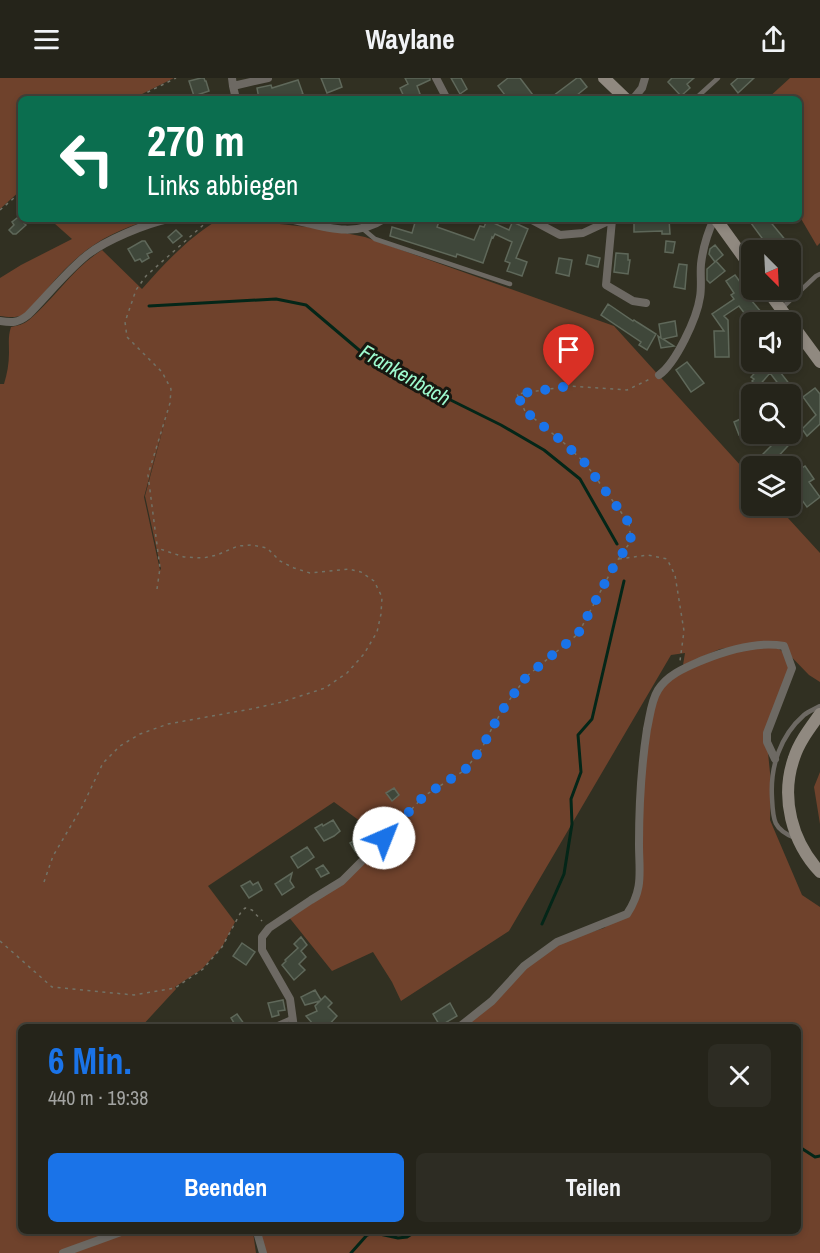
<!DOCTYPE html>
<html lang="de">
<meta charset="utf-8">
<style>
:root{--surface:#25241a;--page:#2d2c23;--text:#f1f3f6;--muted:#a3a4a2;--line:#424139;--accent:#1a73e8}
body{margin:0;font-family:"Archivo Narrow",sans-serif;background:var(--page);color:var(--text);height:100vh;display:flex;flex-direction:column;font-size:22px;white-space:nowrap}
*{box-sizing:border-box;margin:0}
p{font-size:20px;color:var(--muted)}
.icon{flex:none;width:33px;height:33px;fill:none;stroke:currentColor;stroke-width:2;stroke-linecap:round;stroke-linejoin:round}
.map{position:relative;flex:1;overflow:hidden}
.drawer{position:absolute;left:18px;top:946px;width:783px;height:210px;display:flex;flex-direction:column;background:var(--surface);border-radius:9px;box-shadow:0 3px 9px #0003,0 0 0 2px var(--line)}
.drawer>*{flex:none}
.top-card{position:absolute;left:18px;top:18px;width:784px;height:126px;border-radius:9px;box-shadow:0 3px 9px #0003,0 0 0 2px var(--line);background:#0b6e4f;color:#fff;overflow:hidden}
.needle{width:39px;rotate:156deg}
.fabs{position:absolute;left:741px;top:162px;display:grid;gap:12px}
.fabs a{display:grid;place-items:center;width:60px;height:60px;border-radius:9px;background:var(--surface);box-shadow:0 3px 9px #0003,0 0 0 2px var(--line);font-size:30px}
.pin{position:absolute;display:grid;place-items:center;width:51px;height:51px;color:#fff;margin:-62px -26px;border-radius:50% 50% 50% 0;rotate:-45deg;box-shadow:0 0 6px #0007}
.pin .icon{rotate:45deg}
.me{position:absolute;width:66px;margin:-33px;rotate:44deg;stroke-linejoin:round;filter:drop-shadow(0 0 4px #0008)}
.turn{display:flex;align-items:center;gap:21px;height:126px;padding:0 30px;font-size:27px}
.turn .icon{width:78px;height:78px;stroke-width:2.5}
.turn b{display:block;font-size:42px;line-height:51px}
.round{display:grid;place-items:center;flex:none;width:63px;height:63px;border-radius:9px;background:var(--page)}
.summary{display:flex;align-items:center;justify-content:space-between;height:102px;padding:0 30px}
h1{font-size:36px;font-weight:700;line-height:45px;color:var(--accent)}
.button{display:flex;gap:12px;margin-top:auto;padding:12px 30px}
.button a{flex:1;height:69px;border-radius:9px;background:var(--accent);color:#fff;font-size:24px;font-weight:700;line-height:69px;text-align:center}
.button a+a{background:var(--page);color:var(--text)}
header{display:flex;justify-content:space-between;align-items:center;height:78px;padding:0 30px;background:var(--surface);font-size:27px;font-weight:700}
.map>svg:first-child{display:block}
.green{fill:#6f422c;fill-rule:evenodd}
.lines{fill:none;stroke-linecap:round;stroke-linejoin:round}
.stream{stroke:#042618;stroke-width:3}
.building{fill:#3f473a;stroke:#5f685a;stroke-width:1.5}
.path{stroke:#727266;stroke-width:1.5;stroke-dasharray:3 4.5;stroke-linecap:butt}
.lane{stroke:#6d6963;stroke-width:4.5}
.street{stroke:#6d6963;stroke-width:8}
.secondary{stroke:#908980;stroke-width:12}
.route{stroke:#1a73e8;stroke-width:10;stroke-dasharray:0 18}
.labels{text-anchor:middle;stroke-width:6;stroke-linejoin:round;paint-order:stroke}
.water-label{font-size:21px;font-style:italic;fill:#9efbcf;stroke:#181811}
</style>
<header><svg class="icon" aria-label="menu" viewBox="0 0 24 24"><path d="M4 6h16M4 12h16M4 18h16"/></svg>Waylane<svg class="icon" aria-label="share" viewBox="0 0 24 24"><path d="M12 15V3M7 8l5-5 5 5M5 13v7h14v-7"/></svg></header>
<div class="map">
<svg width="820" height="1175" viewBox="0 0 820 1175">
<rect width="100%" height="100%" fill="#313022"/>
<path class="green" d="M0,0H174L132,21H21V112L0,131Z
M790,0H820V165L817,168L800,139V21H767Z
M63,141H155C132,146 107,157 88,171C73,182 60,196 48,210C41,219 33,231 23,237C16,240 7,239 0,238V200L21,187L72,161L54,145Z
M218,142C267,144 317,148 365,159L614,248L751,399L752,428H777L820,475V604L809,597L777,564L720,571L683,587L685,575L671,577L509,853L401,923L392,904L373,874L332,893L288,838L342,803L383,760L334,724L208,808L235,844L222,869L202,891L175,909L176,911L141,949L21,950V1154H115L58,1175H0V306H4C7,296 9,286 9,275C9,265 8,258 11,249C17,248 24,246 29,242C55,220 73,190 102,172L142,211C164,186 189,159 218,142ZM170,324L145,418L161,491L160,492L144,419Z
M773,566L789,579L792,590L767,664L771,705L770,742L802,817L820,829V1175H260L257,1154H798V950L459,949L525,890L557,865L604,850L635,826L639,728L652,628L668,600L715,577Z
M820,694V746L814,709Z
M123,1154H253L256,1175H66Z"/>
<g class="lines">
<path class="stream" d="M149,228L276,221L306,227L372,283L501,347L544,372L580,401L617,466
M542,846L564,796L572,746L571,721L581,694L578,657L592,641L624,503
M798,1068L815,1079L820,1078
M351,1175L367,1157L375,1155L398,1160L407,1159L415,1154"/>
</g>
<path class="building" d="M201,0H204L205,3H206L209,13L194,18L189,3Z
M321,0H339L342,9L327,15Z
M405,0H430V2L417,8L420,16L410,21H405L400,10L408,6Z
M451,0H461L467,11L460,16Z
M508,0H520L536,21H508L498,8Z
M577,0H580L587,9L572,21H549Z
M672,0H694L687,6L690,10L681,18L668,4Z
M738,0H754L738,15L731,6Z
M298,2L303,16L287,21H259L257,10L271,7L272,10Z
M21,137V141H30L24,145L26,147L16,156H13L9,152L14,147L12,144Z
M416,141H440L437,149L474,162L480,148L484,149L487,142L509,152L512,145H515L528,151L516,180L527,184L522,198L507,193L510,185L505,183L512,164L495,156L493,160L492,159L483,185L457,176L456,179L390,158L392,149L412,155Z
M642,141H669L670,156H662V153L634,154V145H642Z
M748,141H768L787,164L781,169L778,165L770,171Z
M176,152L182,158L173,165L168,159Z
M142,163H145L152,174L147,176L149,180L142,184L140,181L135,183L128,171Z
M666,163L675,164L673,175L665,174Z
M715,167L723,177L716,183L725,193L710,205L707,202V191L715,184L709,176L710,171Z
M616,175L628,176V182H630L628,196L614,194Z
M588,177L600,180L598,189L586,186Z
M559,180L572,182L569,198L556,195Z
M679,186L687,187L685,211L674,209Z
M735,197L743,208L741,210L762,235L760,236L767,244H751L739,228L724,238L728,242L729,279H715L714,253H724L712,236L734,221L731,217L734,215L726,203Z
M795,198L801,205L794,211L790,207V202Z
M608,226L633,243L634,242L637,244L656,256L647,272L639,267L641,264L601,237Z
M675,243L677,258L663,261L674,268L661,270L658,258L661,260L659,246Z
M687,284L704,305L691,314L676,292Z
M765,284H793L780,294L794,312L786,316L770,295L758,309L752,303L754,301L751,299Z
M815,310L820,316V346L807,358L802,351L816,337L803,319Z
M749,337L752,345V352L739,357L734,344Z
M790,346L800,355L772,385L763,376L783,356H790Z
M805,388L814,401L809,404L820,419L807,429L793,410L799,406L793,396Z
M394,710L399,717L392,723L386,715Z
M333,742L340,753L334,758L324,763L315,750L322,746L323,748Z
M358,760L362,768L355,773L350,765Z
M307,769L314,779L298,790L291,779Z
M323,787L329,795L321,799L316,791Z
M292,795L290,803L294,809L282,817L275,806Z
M250,803L253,807L258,804L262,812L249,820L241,808Z
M301,859L307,867L301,873L306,879L299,886L305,892L294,902L282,887L286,883L285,882L298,870L294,866Z
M242,865L255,874L246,887L233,878Z
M315,912L321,922L325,918L332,925L328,929L337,938L326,950H309L313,946L306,938L317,933L315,928L320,923L305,927L301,919Z
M283,922L285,932L278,933L279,937L272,939L268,925Z
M450,925L457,938L440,948L433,936Z
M237,936L247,950H237L231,940Z"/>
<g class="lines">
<path class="path" d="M134,21L176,0
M0,132L21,114
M619,481L648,477L667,481L675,497L684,553L680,583
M157,511L160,490L148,397L170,325L171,311L162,294L127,259L125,244L136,212L146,198L210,141
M391,753L424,718L465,692L482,670L492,650L505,628L527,598L578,556L615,486L631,463L629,445L585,385L564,365L525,333L517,316L569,308L627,312L650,301
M44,804L53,778L82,729L103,685L120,668L140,656L168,646L251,631L282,624L325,610L347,595L364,576L377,554L381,536L382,519L374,503L361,494L349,491L310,495L294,490L280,483L267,470L252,467L238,468L217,477L203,480L184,479L157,470
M0,863L52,909L134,917L175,910L203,891L222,869L241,834L245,830L252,832L262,843"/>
<path class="lane" d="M695,21L718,0
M363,151L375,161L510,206
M783,229L816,198L820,196
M795,760C773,751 773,742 772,720C770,689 780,658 804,637C809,633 815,631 820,628
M269,950L292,940"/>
<path class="street" d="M232,0L233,8L268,0
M436,0L447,21
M233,8L236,21
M633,21L642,10L645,0
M290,141C322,148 354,161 384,141
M530,141L560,157L583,155L613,141
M612,142L606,207L633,223L646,225
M0,243C12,245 18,245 28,237C48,217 65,195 87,177C106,162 145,146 168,141
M659,297C676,285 697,240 700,219C702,208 700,197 701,186C703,169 707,156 714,141
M294,950L290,921L262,872V859L269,850L311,822L342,803L385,760
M458,950L492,923L524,888L557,864L627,836C644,810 639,794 639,766C639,726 641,690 647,651C650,638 651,623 658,612C668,596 687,589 703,582C728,572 758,563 784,568L792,590L767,655V664L775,681
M257,1154L263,1175
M63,1175L121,1154"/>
<path class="secondary" d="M604,0L626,21
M716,141L752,191
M767,212L820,284
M820,636C810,650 799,664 794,680C780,720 792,764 820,794"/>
</g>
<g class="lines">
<path class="route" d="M384,760L424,718L465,692L482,670L492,650L505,628L527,598L578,556L615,486L631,463L629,445L585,385L564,365L525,333L517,316L569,308"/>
</g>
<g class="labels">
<g class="water-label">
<text transform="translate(405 297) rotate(30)" y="7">Frankenbach</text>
</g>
</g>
</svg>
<div class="fabs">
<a><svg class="needle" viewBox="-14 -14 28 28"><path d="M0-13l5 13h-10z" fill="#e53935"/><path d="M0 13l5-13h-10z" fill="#a3a4a2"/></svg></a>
<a><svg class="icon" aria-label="sound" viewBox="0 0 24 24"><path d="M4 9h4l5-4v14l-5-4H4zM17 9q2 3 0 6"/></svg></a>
<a><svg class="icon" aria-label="search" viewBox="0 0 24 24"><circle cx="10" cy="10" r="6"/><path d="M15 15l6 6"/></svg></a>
<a><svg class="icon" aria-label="layers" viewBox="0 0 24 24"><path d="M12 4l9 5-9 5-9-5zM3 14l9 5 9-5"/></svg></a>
</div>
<div class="pin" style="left:569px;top:308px;background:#d93025"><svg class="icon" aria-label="arrive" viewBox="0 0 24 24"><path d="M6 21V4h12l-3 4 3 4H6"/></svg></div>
<svg class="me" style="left:384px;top:760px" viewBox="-20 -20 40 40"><circle r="19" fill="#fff"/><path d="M0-13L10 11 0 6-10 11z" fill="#1a73e8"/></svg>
<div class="top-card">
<div class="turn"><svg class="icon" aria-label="left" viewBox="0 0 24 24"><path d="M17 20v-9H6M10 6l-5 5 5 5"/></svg><div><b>270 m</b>Links abbiegen</div></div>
</div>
<section class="drawer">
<div class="summary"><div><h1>6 Min.</h1><p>440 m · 19:38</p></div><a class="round"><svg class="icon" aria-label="close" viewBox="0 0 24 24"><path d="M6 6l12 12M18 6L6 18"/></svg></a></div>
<div class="button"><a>Beenden</a><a>Teilen</a></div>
</section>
</div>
